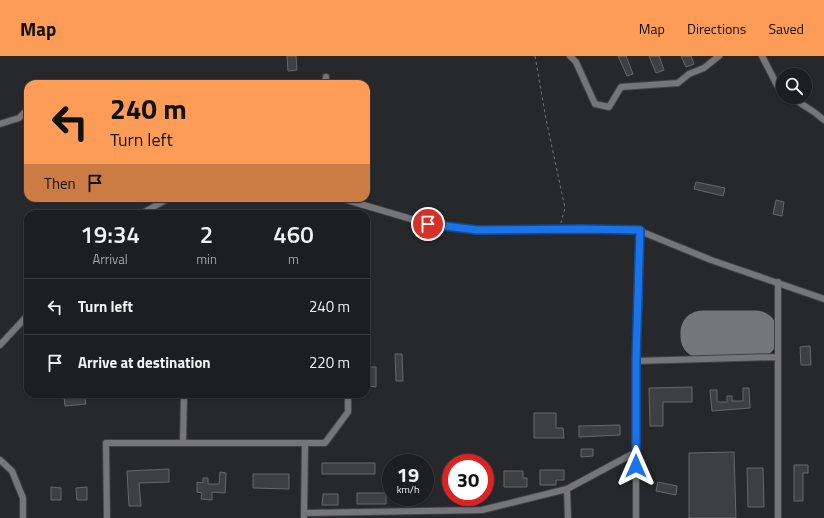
<!DOCTYPE html>
<style>
:root{--surface:#1d1e20;--page:#2a2b2d;--text:#f1f3f6;--muted:#a0a2a5;--line:#3b3c3e;--accent:#fd9c56}
body{margin:0;font-family:"Titillium Web",sans-serif;background:var(--page);color:var(--text);height:100vh;display:flex;flex-direction:column;font-size:15px;white-space:nowrap}
*{box-sizing:border-box;margin:0}
p{font-size:13px;color:var(--muted)}
.icon{flex:none;width:22px;height:22px;fill:none;stroke:currentColor;stroke-width:2;stroke-linecap:round;stroke-linejoin:round}
.map{position:relative;flex:1;overflow:hidden}
.drawer{position:absolute;left:24px;top:154px;width:346px;height:188px;display:flex;flex-direction:column;background:var(--surface);border-radius:12px;box-shadow:0 1px 3px #0004,0 0 0 1px var(--line)}
.drawer>*{flex:none}
.banner{position:absolute;left:24px;top:24px;width:346px;height:122px;border-radius:12px;box-shadow:0 1px 3px #0004,0 0 0 1px var(--line);background:#fd9c56;color:#111;overflow:hidden}
.buttons{position:absolute;left:776px;top:12px;display:grid;gap:8px}
.buttons a{display:grid;place-items:center;width:36px;height:36px;border-radius:50%;background:var(--surface);box-shadow:0 1px 3px #0004,0 0 0 1px var(--line);font-size:20px}
.speed{position:absolute;left:382px;top:398px;display:flex;gap:8px;font-size:20px;font-weight:700;text-align:center}
.speed>*{display:grid;place-content:center;width:52px;height:52px;border-radius:50%;background:var(--surface);box-shadow:0 1px 3px #0004,0 0 0 1px var(--line);line-height:1}
.speed small{font-size:10px;font-weight:400}
.speed .limit{border:6px solid #d22;background:#fff;color:#111}
.pin{position:absolute;display:grid;place-items:center;width:34px;height:34px;color:#fff;margin:-17px;border:2px solid #fff;border-radius:50%;box-shadow:0 1px 4px #0007}
.me{position:absolute;width:44px;margin:-22px;rotate:0deg;stroke-linejoin:round;filter:drop-shadow(0 0 3px #0008)}
.turn{display:flex;align-items:center;gap:14px;height:84px;padding:0 20px;font-size:18px}
.turn .icon{width:52px;height:52px;stroke-width:2.5}
.turn b{display:block;font-size:28px;line-height:34px}
.then{display:flex;align-items:center;height:38px;padding:0 20px;background:#0003;gap:8px;font-size:15px}
.eta{display:flex;justify-content:space-evenly;align-items:center;height:68px;text-align:center}
.eta b{font-size:24px;font-weight:600;line-height:28px}
ul{padding:0;list-style:none}
li{display:flex;align-items:center;gap:12px;height:56px;padding:0 20px;border-top:1px solid var(--line)}
li div{flex:1}
li b{display:block;font-size:15px}
li em{font-style:normal}
header{display:flex;align-items:center;gap:24px;box-sizing:border-box;height:56px;padding:0 20px;background:var(--accent);color:#111}
header strong{font-size:19px}
nav{display:flex;gap:22px;margin-inline-start:auto;font-size:14px}
.map>svg:first-child{display:block}
.lines{fill:none;stroke-linecap:round;stroke-linejoin:round}
.runway{stroke:#757678;stroke-width:43}
.building{fill:#3e3f42;stroke:#67686b}
.minor-casing{stroke:#434346;stroke-width:8}
.path{stroke:#747578;stroke-width:1;stroke-dasharray:3 3;stroke-linecap:butt}
.minor{stroke:#76767a;stroke-width:6}
.route-casing{stroke:#114b97;stroke-width:10}
.route{stroke:#1a73e8;stroke-width:7}
</style>
<header>
<strong>Map</strong>
<nav><a>Map</a><a>Directions</a><a>Saved</a></nav>
</header>
<div class="map">
<svg width="824" height="462" viewBox="0 0 824 462">
<rect width="100%" height="100%" fill="#27282b"/>
<g class="lines">
<path class="runway" d="M702,276H756V281H702Z"/>
</g>
<path class="building" d="M287,0H296L297,14L288,15Z
M618,0H626L633,18L627,20Z
M649,0H659L664,14L656,17Z
M681,0H691L694,8L686,11Z
M696,126L725,132L723,140L694,133Z
M776,144L784,146L782,160L773,158Z
M810,290L811,309H801L800,291Z
M395,298H402L403,325H396Z
M369,311H376V331L369,330Z
M692,331V346H663V370H650L649,332Z
M743,332H749L750,352L712,355L710,334H717V346H727V340H732V345H743Z
M70,338H84L86,348L65,350L64,341H70Z
M534,357H556V372H563L564,382H534Z
M620,369V379L579,381V370Z
M581,393H593V400L581,401Z
M734,396L736,462H689V397Z
M322,407H375V418H322Z
M794,409H808V417H803V445H794Z
M747,412H763L764,451H748Z
M169,413V426L139,427L141,450H129L127,415Z
M540,414H564V424H556V429H540Z
M504,415H523V422H527V431H504Z
M220,416L226,417L225,437L212,436V444L201,443L202,437L197,436V426L203,427V422H208V428H219Z
M253,418H289V433L253,432Z
M658,426L677,430L676,439L656,435Z
M51,431L61,432V444H51Z
M87,431V444H77L76,432Z
M357,437H386V448H357Z
M323,438H338V449H322Z"/>
<g class="lines">
<defs>
<path id="minor" d="M570,0L576,6L595,48L609,51L621,31L678,27L689,18L704,12L719,0
M762,0L777,29L783,34
M325,28L326,21
M791,41L814,56L824,64
M0,68L19,62L28,53
M340,142L428,168L477,174L582,173L640,175L711,204L824,243
M141,158L169,142
M778,226V462
M0,289L28,259
M636,305L640,175
M183,387L184,338
M0,404L12,415L23,442V462
M567,433L568,462
M304,457L482,454L567,433L636,396
M107,462L106,387H325L348,356V338
M304,462L305,387
M636,462V305L777,301"/>
</defs>
<use href="#minor" class="minor-casing"/>
<path class="path" d="M535,0L546,63L565,152L561,167"/>
<use href="#minor" class="minor"/>
</g>
<g class="lines">
<defs>
<path id="route" d="M428,168L477,174L582,173L640,174L636,305V410"/>
</defs>
<use href="#route" class="route-casing"/>
<use href="#route" class="route"/>
</g>
</svg>
<div class="buttons">
<a><svg class="icon" aria-label="search" viewBox="0 0 24 24"><circle cx="10" cy="10" r="6"/><path d="M15 15l6 6"/></svg></a>
</div>
<div class="speed"><div>19<small>km/h</small></div><div class="limit">30</div></div>
<div class="pin" style="left:428px;top:168px;background:#d93025"><svg class="icon" aria-label="arrive" viewBox="0 0 24 24"><path d="M6 21V4h12l-3 4 3 4H6"/></svg></div>
<svg class="me" style="left:636px;top:410px" viewBox="-20 -20 40 40"><path d="M0-17L14 15 0 8-14 15z" fill="#1a73e8" stroke="#fff" stroke-width="4"/></svg>
<div class="banner">
<div class="turn"><svg class="icon" aria-label="left" viewBox="0 0 24 24"><path d="M17 20v-9H6M10 6l-5 5 5 5"/></svg><div><b>240 m</b>Turn left</div></div>
<div class="then">Then<svg class="icon" aria-label="arrive" viewBox="0 0 24 24"><path d="M6 21V4h12l-3 4 3 4H6"/></svg></div>
</div>
<section class="drawer">
<div class="eta">
<div><b>19:34</b><p>Arrival</p></div>
<div><b>2</b><p>min</p></div>
<div><b>460</b><p>m</p></div>
</div>
<ul>
<li><svg class="icon" aria-label="left" viewBox="0 0 24 24"><path d="M17 20v-9H6M10 6l-5 5 5 5"/></svg><div><b>Turn left</b></div><em>240 m</em></li>
<li><svg class="icon" aria-label="arrive" viewBox="0 0 24 24"><path d="M6 21V4h12l-3 4 3 4H6"/></svg><div><b>Arrive at destination</b></div><em>220 m</em></li>
</ul>
</section>
</div>
